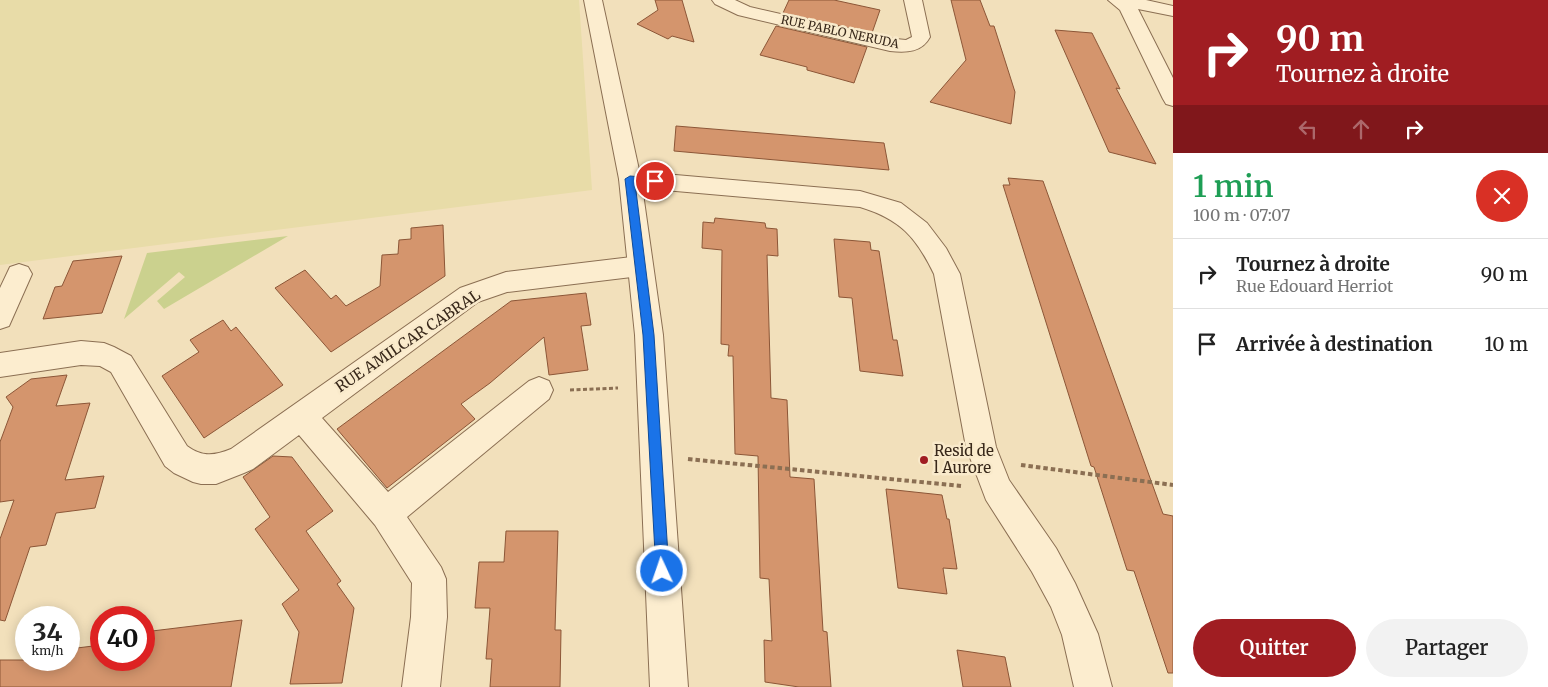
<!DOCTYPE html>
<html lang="fr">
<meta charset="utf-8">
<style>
:root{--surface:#fff;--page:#f2f2f2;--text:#222;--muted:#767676;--line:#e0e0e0;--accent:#a01d22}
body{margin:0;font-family:Merriweather,serif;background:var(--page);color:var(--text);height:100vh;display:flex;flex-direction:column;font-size:19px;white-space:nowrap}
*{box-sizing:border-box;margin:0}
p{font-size:16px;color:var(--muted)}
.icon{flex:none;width:28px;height:28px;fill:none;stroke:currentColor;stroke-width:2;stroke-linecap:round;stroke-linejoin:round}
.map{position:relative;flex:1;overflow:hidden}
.side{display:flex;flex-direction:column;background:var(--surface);width:375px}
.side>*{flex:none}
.banner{background:#a01d22;color:#fff;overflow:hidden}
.speed{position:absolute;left:15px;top:606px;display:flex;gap:10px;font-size:25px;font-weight:700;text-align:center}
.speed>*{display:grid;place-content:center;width:65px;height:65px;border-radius:50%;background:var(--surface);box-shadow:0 2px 12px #0003;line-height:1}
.speed small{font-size:12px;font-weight:400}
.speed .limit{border:8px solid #d22;background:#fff;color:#111}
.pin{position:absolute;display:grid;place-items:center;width:42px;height:42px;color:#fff;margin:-21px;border:2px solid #fff;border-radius:50%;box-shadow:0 1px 5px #0007}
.me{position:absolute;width:55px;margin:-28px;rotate:357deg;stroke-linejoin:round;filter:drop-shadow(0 0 4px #0008)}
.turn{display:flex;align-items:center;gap:18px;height:105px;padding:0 20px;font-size:22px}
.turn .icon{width:65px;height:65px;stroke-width:2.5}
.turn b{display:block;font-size:35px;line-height:42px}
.lanes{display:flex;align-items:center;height:48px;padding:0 20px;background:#0003;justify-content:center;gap:25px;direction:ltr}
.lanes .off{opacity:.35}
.round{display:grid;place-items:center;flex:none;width:52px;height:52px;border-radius:26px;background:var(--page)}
.head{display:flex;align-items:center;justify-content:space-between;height:85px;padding:0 20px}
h1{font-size:30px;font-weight:600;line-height:38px;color:#1e9e55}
.primary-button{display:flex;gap:10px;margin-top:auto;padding:10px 20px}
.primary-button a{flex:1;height:58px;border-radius:30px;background:var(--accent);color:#fff;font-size:20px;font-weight:600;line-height:58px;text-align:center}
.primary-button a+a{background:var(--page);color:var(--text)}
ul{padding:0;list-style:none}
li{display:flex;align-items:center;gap:15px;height:70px;padding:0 20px;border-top:1px solid var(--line)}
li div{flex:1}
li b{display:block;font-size:19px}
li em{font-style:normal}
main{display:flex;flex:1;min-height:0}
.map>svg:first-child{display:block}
.farmland{fill:#e8dca8}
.green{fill:#cbd18e}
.building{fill:#d4956d;stroke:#8c5637}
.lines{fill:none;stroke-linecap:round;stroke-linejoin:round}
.minor-casing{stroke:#8b6f53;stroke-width:2}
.tertiary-casing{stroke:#8b6f53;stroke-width:2}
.path-far1{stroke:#8b6f53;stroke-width:3;stroke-dasharray:4 2.5;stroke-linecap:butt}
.path{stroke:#8b6f53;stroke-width:4;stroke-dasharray:4.5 3;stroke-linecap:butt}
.minor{fill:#fcedcf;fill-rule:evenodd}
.tertiary{fill:#fcedcf;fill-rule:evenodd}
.route{fill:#1a73e8;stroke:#114b97}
.poi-dot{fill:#a01d22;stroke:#f9eacb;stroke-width:2}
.labels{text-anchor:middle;stroke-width:5;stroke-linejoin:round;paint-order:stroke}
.far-street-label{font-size:12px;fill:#38281a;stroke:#f9eacb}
.street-label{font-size:15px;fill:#38281a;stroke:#f9eacb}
.poi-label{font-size:15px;fill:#38281a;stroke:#f9eacb;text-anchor:start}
</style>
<main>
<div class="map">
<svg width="1173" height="687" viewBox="0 0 1173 687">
<rect width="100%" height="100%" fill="#f2e0bb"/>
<path class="farmland" d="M0,0H579L592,190L0,265Z"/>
<path class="green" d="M288,236L164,309L157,301L185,277L179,272L124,319L147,253Z"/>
<path class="building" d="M655,0H682L694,42L672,36L668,39L637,24L658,10Z
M789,0H834L880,10L872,33L783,13Z
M951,0H980L990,26H994L1015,92L1011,124L930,102L966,60Z
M776,26L867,47L854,83L807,70V67L760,55Z
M1055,30L1092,33L1120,89L1116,88L1156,164L1109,152Z
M676,126L884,143L889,170L674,151Z
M1008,178L1043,181L1163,514L1173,516V673H1168L1134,571L1127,570L1094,467L1091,466L1003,185H1010Z
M715,218L765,223L766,228L777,229L778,256L767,255L771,398L787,400L790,477L814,479L823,631L827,632L831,687H799L765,682L764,640L772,641L769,579L760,578L758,456L735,454L733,356H728L729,345L721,344L722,250L702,248L703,222L714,223Z
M443,225L445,276L331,352L275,288L305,270L331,299L336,295L346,306L380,286L382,255L398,254L399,240L411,239V228Z
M834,239L870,242L871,250L879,251L893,340H897L903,376L860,371L852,298L839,297Z
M122,256L102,313L43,319L55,287L62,286L73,261Z
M586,293L591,325L581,326L588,370L549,375L544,337L490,383L461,404L475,419L387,488L337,429L511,301Z
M223,320L231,331L236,327L283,385L204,438L162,376L199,352L190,340Z
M67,375L56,406L90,403L65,480L104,476L95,508L56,513L46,545L30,547L5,621L0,620V539L14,500L0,502V442L13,407L6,397L31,379Z
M273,456L292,457L333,511L306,531L341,581L337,584L354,608L342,683L290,684L299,632L282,604L299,590L255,529L270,517L243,477Z
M886,489L942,495L947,519H949L957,569L943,568L947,594L898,588Z
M506,531H558L555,630H561L560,687H490L492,659H486L490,608H475L479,562H504Z
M242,620L231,687H0V660H69V649L101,645V660H144V632Z
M957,650L1005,657L1011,687H963Z"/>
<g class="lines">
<defs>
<path id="minor" d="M712,0H735L750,7L886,38L906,40L912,37L904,0H922L930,37C922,52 907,53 890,51L738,15L715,4Z
M1108,0H1146L1173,6V16L1138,9L1173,78V106L1166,104L1163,99L1120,10Z
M630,171L860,191L901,203L927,223L946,248L960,274L996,447L1009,480L1056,548L1075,583L1098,634L1112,687H1074L1062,635L1051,607L1032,572L986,500L966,447L934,274C916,237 900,219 860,207L630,187L622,185L619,179L622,173Z
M640,256L649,259L653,266L649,273L640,276L507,292L478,302L322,418L388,492L529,381L539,377L549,381L553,390L549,399L407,517L441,567L446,579L447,617L440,687H402L411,617L412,583L375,525L299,435L253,469L244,473L216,484H201L193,482L174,473L165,466L111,372L100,366L81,365L0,377V353L81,341L104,343L114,347L131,356L187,446C202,457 214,456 231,449L460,288L506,272Z
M19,264L28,267L32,274L9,326L0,329V288L10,267Z"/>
<path id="tertiary" d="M584,0H602L641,179L663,335L688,687H650L635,335L619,179Z"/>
</defs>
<use href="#minor" class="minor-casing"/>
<use href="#tertiary" class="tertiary-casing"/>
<path class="path-far1" d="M570,390L618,388"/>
<path class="path" d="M688,459L961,486
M1021,465L1173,485"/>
<use href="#minor" class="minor"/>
<use href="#tertiary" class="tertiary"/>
</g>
<path class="route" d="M630,176L655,178L660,181L655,184L635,183L654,335L669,571L667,576L662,578L658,576L656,571L643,335L625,179Z"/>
<circle class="poi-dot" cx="924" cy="460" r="5"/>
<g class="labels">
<g class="far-street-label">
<text transform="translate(840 32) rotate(12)" y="4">RUE PABLO NERUDA</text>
</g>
<g class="street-label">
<text transform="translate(408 341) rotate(-34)" y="5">RUE AMILCAR CABRAL</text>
</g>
<g class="poi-label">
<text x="934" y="456">Resid de<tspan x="934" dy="17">l Aurore</tspan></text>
</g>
</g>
</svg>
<div class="speed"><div>34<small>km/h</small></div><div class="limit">40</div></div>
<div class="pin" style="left:655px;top:181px;background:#d93025"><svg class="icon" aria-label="arrive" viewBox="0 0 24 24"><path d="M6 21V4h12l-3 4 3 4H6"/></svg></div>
<svg class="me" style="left:662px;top:571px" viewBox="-20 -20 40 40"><circle r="17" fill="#1a73e8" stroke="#fff" stroke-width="3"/><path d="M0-11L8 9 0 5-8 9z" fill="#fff"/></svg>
</div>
<section class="side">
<div class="banner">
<div class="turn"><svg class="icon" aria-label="right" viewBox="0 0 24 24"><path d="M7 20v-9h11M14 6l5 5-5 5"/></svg><div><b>90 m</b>Tournez à droite</div></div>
<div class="lanes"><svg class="icon off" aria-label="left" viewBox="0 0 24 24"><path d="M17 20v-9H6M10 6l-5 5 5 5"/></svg><svg class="icon off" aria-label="ahead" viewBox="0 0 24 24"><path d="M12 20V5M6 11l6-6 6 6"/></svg><svg class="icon" aria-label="right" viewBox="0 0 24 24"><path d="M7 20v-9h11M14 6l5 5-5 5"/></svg></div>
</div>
<div class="head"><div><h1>1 min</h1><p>100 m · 07:07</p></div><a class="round" style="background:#d93025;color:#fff"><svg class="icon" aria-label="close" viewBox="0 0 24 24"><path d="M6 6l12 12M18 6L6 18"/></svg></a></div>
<ul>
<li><svg class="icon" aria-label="right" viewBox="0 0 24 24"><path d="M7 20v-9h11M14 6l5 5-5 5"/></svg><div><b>Tournez à droite</b><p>Rue Edouard Herriot</p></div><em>90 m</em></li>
<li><svg class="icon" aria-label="arrive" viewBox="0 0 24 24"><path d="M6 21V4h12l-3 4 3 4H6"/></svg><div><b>Arrivée à destination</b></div><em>10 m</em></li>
</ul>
<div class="primary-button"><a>Quitter</a><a>Partager</a></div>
</section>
</main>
